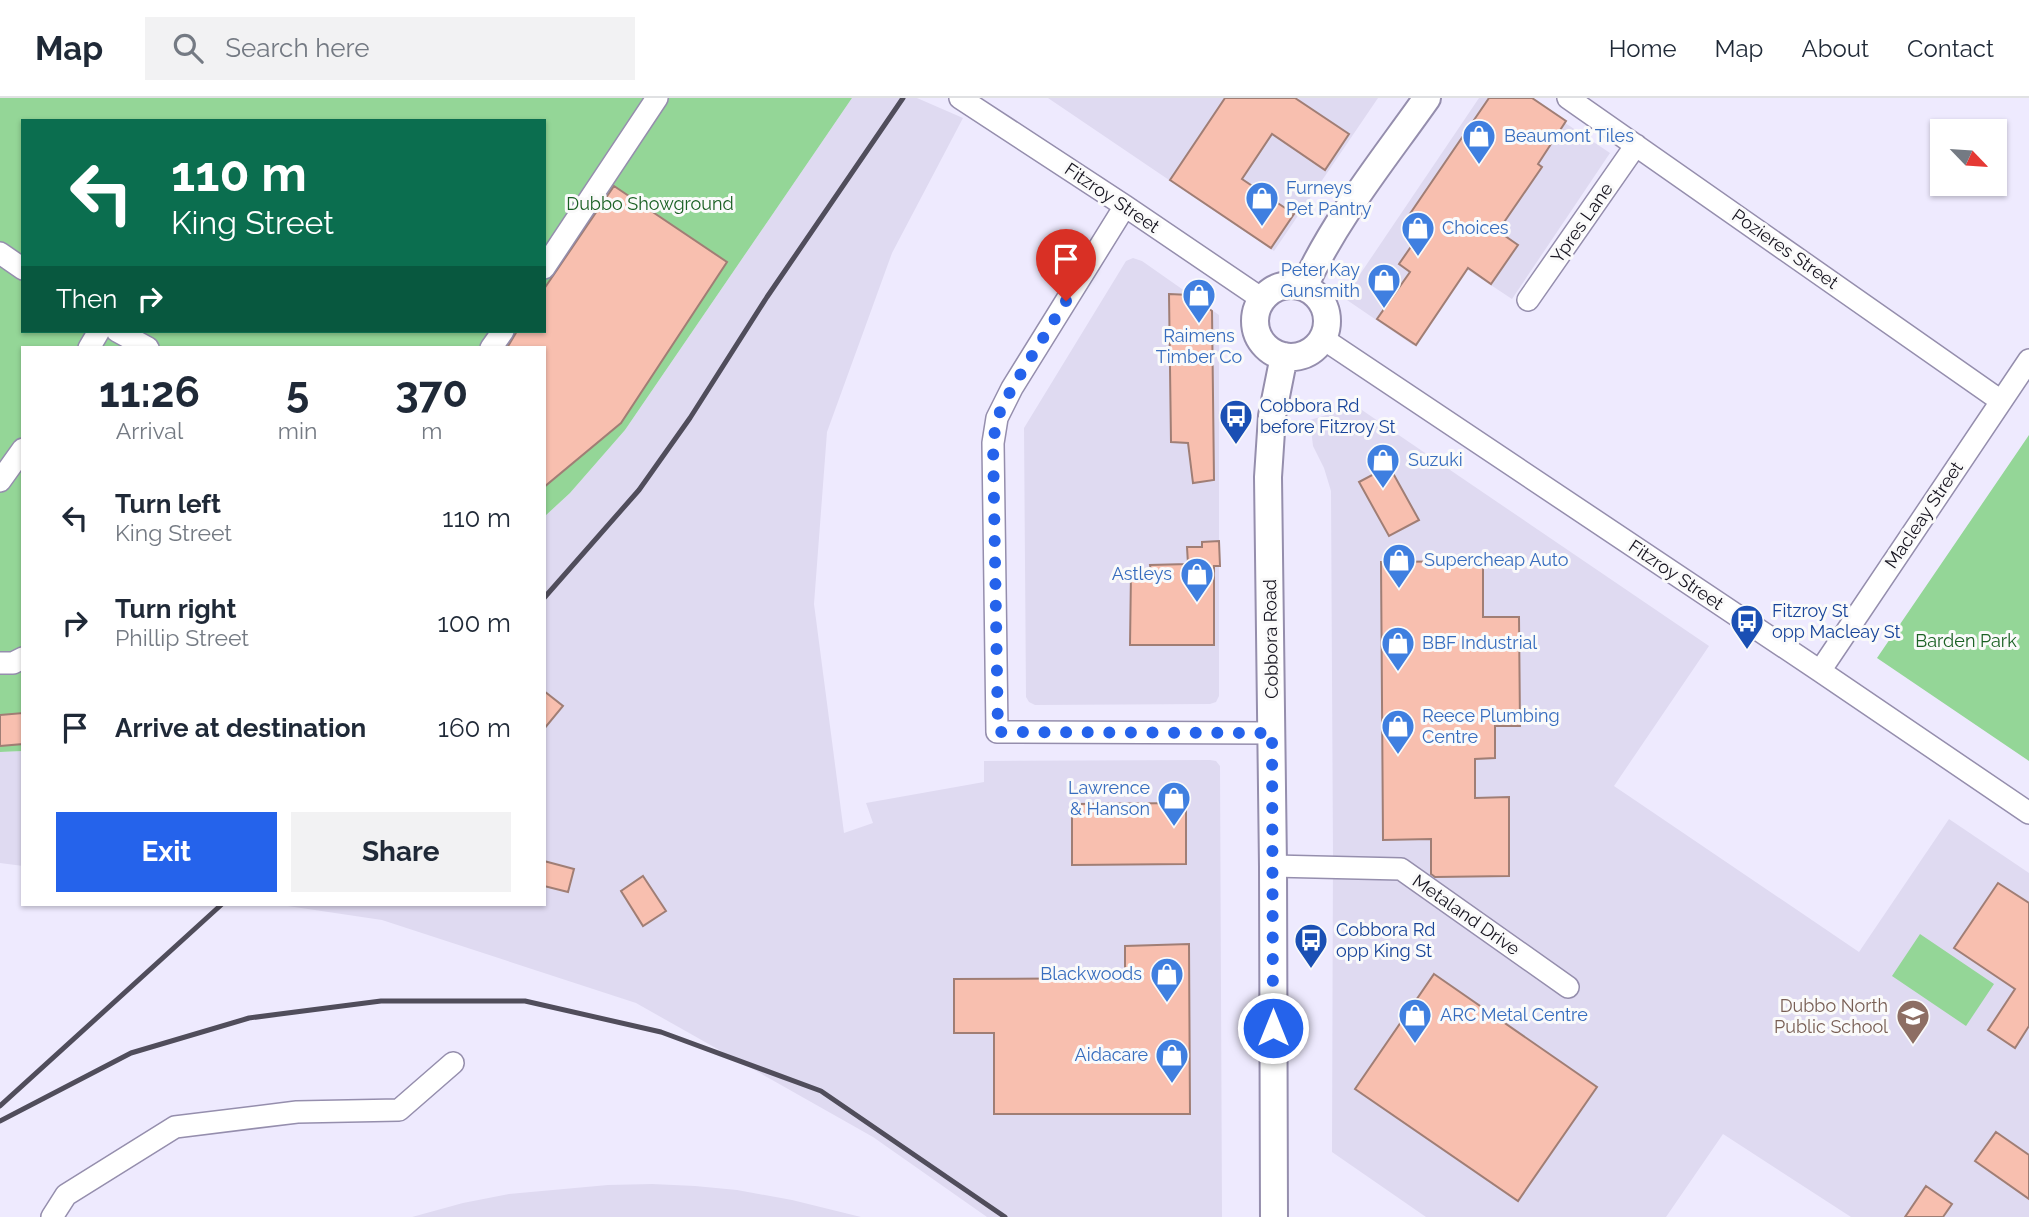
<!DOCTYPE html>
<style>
:root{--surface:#fff;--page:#f2f2f3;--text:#1f2937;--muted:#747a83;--line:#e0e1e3;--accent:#2563eb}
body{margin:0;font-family:Raleway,sans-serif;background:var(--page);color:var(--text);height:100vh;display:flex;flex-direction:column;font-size:26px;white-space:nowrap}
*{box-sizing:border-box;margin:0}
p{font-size:23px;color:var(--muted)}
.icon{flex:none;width:38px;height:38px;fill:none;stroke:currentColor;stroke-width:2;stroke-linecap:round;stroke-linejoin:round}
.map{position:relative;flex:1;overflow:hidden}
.side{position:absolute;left:21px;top:248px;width:525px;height:560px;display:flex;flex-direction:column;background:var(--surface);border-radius:0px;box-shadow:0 2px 5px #0004}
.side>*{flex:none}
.guide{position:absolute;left:21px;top:21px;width:525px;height:214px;border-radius:0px;box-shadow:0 2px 5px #0004;background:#0b6e4f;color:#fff;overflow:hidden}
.needle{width:46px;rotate:115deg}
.tools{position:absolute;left:1930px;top:21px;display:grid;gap:14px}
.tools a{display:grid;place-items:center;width:77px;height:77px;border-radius:0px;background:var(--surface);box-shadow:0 2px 5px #0004;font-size:35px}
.pin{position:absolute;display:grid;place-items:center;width:60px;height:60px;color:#fff;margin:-72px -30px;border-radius:50% 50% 50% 0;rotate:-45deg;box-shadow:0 0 7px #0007}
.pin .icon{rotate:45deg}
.me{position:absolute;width:77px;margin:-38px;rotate:0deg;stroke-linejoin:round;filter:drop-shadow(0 0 5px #0008)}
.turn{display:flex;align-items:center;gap:24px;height:147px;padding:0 35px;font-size:32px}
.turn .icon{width:91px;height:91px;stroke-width:2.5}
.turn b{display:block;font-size:49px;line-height:60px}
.then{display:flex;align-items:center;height:66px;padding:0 35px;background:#0003;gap:14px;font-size:26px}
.eta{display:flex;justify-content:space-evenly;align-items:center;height:119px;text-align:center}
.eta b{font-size:42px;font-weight:700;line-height:49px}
.cta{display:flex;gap:14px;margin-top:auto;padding:14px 35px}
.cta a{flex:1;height:80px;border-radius:0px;background:var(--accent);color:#fff;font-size:28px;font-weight:700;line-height:80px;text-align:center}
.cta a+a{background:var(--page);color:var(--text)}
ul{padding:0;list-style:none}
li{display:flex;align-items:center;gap:21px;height:105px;padding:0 35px}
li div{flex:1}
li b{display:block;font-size:26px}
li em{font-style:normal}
header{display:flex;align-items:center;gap:42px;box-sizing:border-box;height:98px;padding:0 35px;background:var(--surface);border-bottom:2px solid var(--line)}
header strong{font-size:33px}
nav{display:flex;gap:38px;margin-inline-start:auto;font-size:24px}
.search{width:490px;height:63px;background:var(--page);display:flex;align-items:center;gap:18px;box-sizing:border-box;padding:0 24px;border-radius:0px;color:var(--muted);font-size:26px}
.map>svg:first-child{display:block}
.built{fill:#dfdaf1}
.green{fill:#94d697;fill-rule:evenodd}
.building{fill:#f8bfaf;stroke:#a07e75;stroke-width:2}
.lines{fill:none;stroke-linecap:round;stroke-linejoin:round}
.minor-casing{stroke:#958ead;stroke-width:24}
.major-casing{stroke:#958ead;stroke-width:30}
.minor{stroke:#fff;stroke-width:21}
.major{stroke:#fff;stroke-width:26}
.rail{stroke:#504d5b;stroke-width:5}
.route{stroke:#2563eb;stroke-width:12;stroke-dasharray:0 21.6}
.labels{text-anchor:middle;stroke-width:6;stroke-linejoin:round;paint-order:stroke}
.shop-label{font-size:18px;fill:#366cbe;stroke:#fafafa;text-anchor:start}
.street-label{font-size:18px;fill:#16141f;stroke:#fafafa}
.park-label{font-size:18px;fill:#1b6124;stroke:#fafafa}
.transit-label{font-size:18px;fill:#164399;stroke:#fafafa;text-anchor:start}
.education-label{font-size:18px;fill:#785e54;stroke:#fafafa;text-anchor:end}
</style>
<header>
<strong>Map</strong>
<div class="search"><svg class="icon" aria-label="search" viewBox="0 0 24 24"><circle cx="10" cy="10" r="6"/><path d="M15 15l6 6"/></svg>Search here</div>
<nav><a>Home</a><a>Map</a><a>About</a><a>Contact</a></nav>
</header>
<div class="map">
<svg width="2029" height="1119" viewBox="0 0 2029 1119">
<rect width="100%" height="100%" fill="#eeeafe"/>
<path class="built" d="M852,0H917L963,20L892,155L827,334L814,506L844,735L873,725L866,705L984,684V663L1210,662L1216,663L1220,668L1222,1119H987L873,1039L636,905L382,822L281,807H544V419L570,395L625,332Z
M1048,0H1378L1274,153Z
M1479,0H1528L1610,55L1512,201L1465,170L1413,247L1344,200Z
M1133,160L1142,163L1219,217V598L1216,604L1210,606L1035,607L1029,604L1026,599L1024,330L1126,163Z
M1356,308L1709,548L1614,688L1859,854L1949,721L2029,775V1119H1851L1723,1036L1666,1119H1426L1332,1054L1333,758L1331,393L1324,370L1313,348L1310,322Z
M23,653V768L0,765V654Z
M652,1086L695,1088L737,1092L792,1102L861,1119H412L463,1105L509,1096L608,1087Z"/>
<path class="green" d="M0,0H852L625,332L570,395L544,419V250H23V653L0,654ZM23,23H544V233H23Z
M2029,337V663L1877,560Z
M1920,836L1994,886L1966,928L1892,878Z"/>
<path class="building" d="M1225,0H1295L1349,36L1325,72L1272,36L1242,81L1294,116L1271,150L1170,82Z
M1489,0H1532L1566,23L1538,66L1542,69L1498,133L1518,147L1491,186L1468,170L1416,247L1377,221L1410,174L1399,166L1419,137L1403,126Z
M614,88L727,164L621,325L544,389V250H507L517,233H544V191Z
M1169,196L1190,197L1212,213L1214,382L1193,385L1188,345L1171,344Z
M1389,368L1419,422L1389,438L1359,384Z
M1219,443L1220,468H1214V547H1130L1131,474H1151L1150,467L1188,466L1187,449H1202V444Z
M1483,463V519H1519L1520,628H1495V660L1475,661V700L1509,699V778L1435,779L1431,776V741L1383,742L1381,464Z
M544,593L563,608L544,631Z
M23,615V646L0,648V617Z
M1186,705V766L1072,767V706Z
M544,763L574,771L568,794L544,788Z
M643,778L666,813L643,828L621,793Z
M1998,785L2029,805V928L2015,950L1988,932L2015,891L1954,850Z
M1189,846L1190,1016H994V935H954V881L1125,880V848Z
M1434,876L1597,989L1518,1103L1355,991Z
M1996,1034L2029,1057V1101L1975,1063Z
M1926,1088L1952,1106L1943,1119H1905Z"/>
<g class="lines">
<defs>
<path id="minor" d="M960,0L1125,108L1262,201
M1568,0L2001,303
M1125,108L1012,290L997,320L993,345L997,634L1272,635
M0,155L23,171
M544,170L657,0
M1528,202L1636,47
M117,233L148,250
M1322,240L1820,573L2029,715
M89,250L99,233
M491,250L503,233
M0,383L23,351
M0,565H13L23,560
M1820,573L2029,262
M1273,768L1401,771L1568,889
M52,1119L66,1097L175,1029L297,1014L399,1012L453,965"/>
<path id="major" d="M1255 223a36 36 0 1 1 72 0a36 36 0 1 1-72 0Z
M1304,189C1335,121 1384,61 1427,0
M1274,1119L1273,768L1268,379L1272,318L1284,258"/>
</defs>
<use href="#minor" class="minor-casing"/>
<use href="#major" class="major-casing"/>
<use href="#minor" class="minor"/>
<use href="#major" class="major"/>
<path class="rail" d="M544,500L639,392L690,320L767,199L903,0
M0,1008L221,807
M0,1023L131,955L249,920L381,903H525L661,934L821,993L1005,1119"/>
</g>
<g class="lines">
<path class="route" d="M1066,203L1012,290L997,320L993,345L998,634L1272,635L1273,930"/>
</g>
<defs>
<symbol id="shop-pin" viewBox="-11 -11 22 30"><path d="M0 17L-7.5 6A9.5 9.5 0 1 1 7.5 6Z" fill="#3f7fe0" stroke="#fafafa"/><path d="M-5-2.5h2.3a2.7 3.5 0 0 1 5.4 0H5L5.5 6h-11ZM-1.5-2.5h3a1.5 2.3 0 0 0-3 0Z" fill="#fff"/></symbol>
<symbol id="bus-pin" viewBox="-11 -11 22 30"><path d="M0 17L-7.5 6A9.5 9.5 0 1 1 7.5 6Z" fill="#1a4fb4" stroke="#fafafa"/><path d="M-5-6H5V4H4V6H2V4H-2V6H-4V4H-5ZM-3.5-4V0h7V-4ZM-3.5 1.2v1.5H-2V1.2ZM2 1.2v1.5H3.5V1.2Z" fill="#fff"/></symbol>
<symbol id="school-pin" viewBox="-11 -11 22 30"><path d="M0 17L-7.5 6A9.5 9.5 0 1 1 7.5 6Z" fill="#8d6e63" stroke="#fafafa"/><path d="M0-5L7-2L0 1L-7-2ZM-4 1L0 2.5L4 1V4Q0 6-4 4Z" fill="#fff"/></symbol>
</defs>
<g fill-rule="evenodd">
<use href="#shop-pin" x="1460" y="19" width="38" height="52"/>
<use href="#shop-pin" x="1243" y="81" width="38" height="52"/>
<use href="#shop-pin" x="1399" y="111" width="38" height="52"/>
<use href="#shop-pin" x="1365" y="163" width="38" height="52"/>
<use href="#shop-pin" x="1180" y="178" width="38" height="52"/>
<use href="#bus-pin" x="1217" y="299" width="38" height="52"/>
<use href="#shop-pin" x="1364" y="343" width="38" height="52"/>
<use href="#shop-pin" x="1380" y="443" width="38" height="52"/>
<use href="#shop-pin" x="1178" y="457" width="38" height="52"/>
<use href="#bus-pin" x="1728" y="504" width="38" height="52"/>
<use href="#shop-pin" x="1379" y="526" width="38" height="52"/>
<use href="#shop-pin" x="1379" y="609" width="38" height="52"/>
<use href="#shop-pin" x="1155" y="681" width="38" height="52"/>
<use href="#bus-pin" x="1292" y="823" width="38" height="52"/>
<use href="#shop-pin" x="1148" y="857" width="38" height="52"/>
<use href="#shop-pin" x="1396" y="898" width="38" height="52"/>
<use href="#school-pin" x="1894" y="899" width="38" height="52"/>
<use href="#shop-pin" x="1153" y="938" width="38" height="52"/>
</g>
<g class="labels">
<g class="shop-label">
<text x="1504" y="44">Beaumont Tiles</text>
<text x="1286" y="96">Furneys<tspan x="1286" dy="21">Pet Pantry</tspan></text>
<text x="1442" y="136">Choices</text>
<text x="1360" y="178" text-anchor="end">Peter Kay<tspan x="1360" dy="21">Gunsmith</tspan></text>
<text x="1199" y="244" text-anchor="middle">Raimens<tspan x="1199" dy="21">Timber Co</tspan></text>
<text x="1408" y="368">Suzuki</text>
<text x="1424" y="468">Supercheap Auto</text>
<text x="1172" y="482" text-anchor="end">Astleys</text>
<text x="1422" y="551">BBF Industrial</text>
<text x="1422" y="624">Reece Plumbing<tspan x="1422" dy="21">Centre</tspan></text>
<text x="1150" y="696" text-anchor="end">Lawrence<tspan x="1150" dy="21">&amp; Hanson</tspan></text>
<text x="1142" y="882" text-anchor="end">Blackwoods</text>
<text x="1440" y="923">ARC Metal Centre</text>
<text x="1148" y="963" text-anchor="end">Aidacare</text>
</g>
<g class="street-label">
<text transform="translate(1112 100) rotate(34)" y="6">Fitzroy Street</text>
<text transform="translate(1582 125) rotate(-55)" y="6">Ypres Lane</text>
<text transform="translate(1785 151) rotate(35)" y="6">Pozieres Street</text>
<text transform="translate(1924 417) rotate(-56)" y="6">Macleay Street</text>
<text transform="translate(1676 477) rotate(34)" y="6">Fitzroy Street</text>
<text transform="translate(1271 541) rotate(-91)" y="6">Cobbora Road</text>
<text transform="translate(1466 817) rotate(35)" y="6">Metaland Drive</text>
</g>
<g class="park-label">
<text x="650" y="112">Dubbo Showground</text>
<text x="1966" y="549">Barden Park</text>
</g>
<g class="transit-label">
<text x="1260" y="314">Cobbora Rd<tspan x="1260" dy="21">before Fitzroy St</tspan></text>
<text x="1772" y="519">Fitzroy St<tspan x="1772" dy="21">opp Macleay St</tspan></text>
<text x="1336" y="838">Cobbora Rd<tspan x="1336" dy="21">opp King St</tspan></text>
</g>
<g class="education-label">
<text x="1888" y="914">Dubbo North<tspan x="1888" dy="21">Public School</tspan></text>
</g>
</g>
</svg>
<div class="tools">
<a><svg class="needle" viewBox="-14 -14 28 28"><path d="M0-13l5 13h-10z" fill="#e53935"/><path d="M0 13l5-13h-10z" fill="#747a83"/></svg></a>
</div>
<div class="pin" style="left:1066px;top:203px;background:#d93025"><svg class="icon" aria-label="arrive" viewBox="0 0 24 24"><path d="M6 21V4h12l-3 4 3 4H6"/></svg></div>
<svg class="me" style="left:1273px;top:930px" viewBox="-20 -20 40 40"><circle r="17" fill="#2563eb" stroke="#fff" stroke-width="3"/><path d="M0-11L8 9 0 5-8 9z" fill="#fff"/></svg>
<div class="guide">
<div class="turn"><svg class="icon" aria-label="left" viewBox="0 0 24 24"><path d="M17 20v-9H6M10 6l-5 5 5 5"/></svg><div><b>110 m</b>King Street</div></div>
<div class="then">Then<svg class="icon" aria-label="right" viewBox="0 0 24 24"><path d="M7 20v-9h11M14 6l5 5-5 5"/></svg></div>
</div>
<section class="side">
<div class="eta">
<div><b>11:26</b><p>Arrival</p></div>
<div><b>5</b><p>min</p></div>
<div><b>370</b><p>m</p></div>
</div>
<ul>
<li><svg class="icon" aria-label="left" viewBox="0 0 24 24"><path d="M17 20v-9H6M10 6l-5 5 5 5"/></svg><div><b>Turn left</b><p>King Street</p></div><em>110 m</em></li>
<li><svg class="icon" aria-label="right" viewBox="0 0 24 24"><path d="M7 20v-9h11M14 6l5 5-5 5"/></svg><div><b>Turn right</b><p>Phillip Street</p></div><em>100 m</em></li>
<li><svg class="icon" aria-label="arrive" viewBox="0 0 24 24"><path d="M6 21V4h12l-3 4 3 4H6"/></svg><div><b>Arrive at destination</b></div><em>160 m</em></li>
</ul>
<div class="cta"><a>Exit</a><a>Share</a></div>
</section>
</div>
